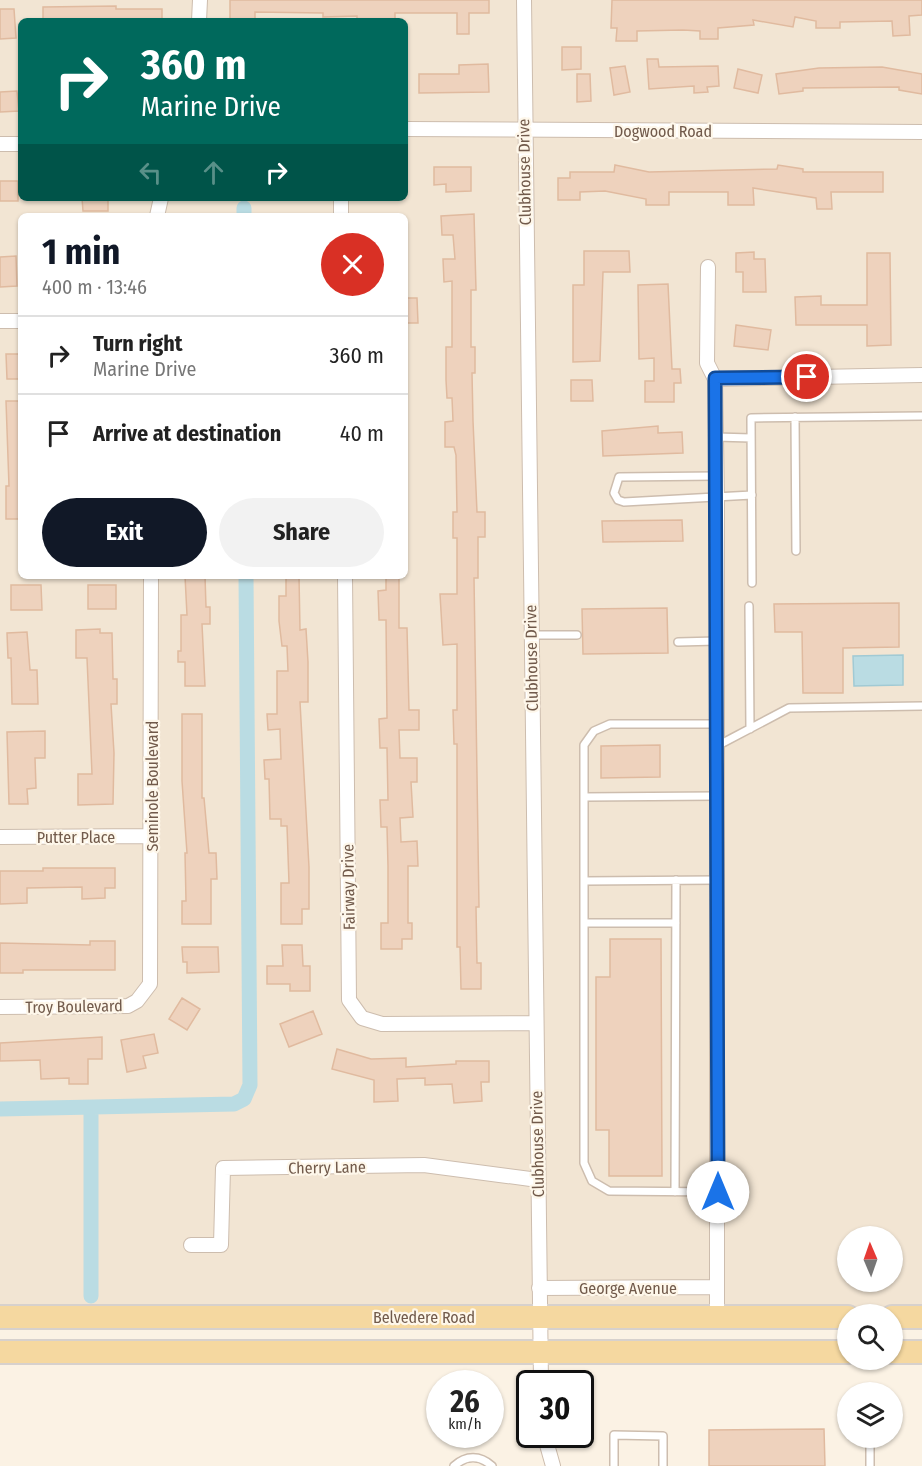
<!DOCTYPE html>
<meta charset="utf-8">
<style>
:root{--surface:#fff;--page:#f2f2f2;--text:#222;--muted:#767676;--line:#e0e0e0;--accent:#111827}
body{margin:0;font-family:"Fira Sans Condensed",sans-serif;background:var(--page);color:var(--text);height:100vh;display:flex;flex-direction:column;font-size:22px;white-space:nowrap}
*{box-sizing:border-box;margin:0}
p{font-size:20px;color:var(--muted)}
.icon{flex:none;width:33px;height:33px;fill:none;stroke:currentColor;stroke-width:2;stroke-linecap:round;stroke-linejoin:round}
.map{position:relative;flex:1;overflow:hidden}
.side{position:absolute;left:18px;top:213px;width:390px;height:366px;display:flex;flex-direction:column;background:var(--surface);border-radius:9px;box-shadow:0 2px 4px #0004}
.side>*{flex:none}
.banner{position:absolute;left:18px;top:18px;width:390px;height:183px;border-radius:9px;box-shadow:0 2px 4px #0004;background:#00695c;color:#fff;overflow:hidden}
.needle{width:39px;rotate:358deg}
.tools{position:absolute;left:837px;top:1226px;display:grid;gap:12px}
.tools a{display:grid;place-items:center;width:66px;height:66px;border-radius:50%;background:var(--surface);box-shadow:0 2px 4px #0004;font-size:30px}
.speed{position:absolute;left:426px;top:1370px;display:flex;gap:12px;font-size:30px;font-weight:700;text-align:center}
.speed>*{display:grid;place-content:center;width:78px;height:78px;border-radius:50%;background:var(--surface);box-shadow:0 2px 4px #0004;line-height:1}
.speed small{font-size:15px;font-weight:400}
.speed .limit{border:3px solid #111;border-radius:9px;background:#fff;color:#111}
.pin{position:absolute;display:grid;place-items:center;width:51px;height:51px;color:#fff;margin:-26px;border:3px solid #fff;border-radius:50%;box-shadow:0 2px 6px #0007}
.me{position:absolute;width:66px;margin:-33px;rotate:0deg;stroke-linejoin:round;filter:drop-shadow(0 0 4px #0008)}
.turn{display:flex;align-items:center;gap:21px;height:126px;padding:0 24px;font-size:27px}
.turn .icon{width:78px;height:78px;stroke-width:2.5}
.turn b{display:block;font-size:42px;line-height:51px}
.lanes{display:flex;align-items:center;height:57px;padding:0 24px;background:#0003;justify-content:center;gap:30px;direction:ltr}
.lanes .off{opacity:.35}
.round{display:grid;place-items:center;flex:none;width:63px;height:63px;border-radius:32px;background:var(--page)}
.overview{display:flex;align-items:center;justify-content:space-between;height:102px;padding:0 24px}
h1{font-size:36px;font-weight:700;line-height:45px;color:var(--accent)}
.cta{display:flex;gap:12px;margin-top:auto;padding:12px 24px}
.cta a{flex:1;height:69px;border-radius:36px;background:var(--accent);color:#fff;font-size:24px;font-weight:700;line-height:69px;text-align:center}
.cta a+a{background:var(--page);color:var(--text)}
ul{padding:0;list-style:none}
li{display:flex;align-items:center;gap:18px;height:78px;padding:0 24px;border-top:2px solid var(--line)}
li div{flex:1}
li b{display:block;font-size:22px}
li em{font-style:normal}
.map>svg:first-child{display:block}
.residential{fill:#f2e5d3;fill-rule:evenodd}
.water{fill:#badce3;stroke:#a1cad4;stroke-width:1.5}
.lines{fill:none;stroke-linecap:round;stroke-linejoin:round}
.canal{stroke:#badce3;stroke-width:15}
.building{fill:#eed2bd;stroke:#e0ba9f;stroke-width:1.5}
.lane-casing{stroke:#cdbdae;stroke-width:10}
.street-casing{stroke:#cdbdae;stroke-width:16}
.primary-casing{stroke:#d7d1cd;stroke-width:26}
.lane{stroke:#fff;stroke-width:7}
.street{stroke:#fff;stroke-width:14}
.primary{stroke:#f5d8a0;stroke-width:22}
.route-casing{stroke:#114b97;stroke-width:15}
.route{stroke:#1a73e8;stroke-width:10}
.labels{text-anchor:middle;stroke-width:4.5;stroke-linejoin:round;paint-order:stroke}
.street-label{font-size:16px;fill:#715a4b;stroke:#fef7ea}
</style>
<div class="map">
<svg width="922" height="1466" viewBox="0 0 922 1466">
<rect width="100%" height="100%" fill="#fbf2e4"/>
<path class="residential" d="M0,0H922V1317L892,1314L0,1317ZM21,21H405V198H21ZM21,216H405V576H21ZM848,1236H892V1281H848Z"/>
<path class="water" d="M903,655V685L854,686L853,656Z"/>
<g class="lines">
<path class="canal" d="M244,208V216
M0,1109L234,1104L244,1099L250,1085L246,576
M91,1296V1108"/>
</g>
<path class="building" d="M230,0H489V13H469V34H457V13H395V21H357V16L323,17V13L255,12V21H230Z
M612,0H922V15L909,16L910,35L893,36L892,21L840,22V28H816V21L795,17L793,27L753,20L754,25L718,28V39H700V31L683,30L637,31V41H616L617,28H611Z
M116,6V9H162V21H43V7Z
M0,9H14L16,38L0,39Z
M562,47H581V69L562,70Z
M647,59H658L659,67L718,66L719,86L707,87L708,92L694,93V86L649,89Z
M488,64L489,92L419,93V74H459V65Z
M625,66L630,92L614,95L610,68Z
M882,67L922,74V94L899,90V87L803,88V91L779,94L776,74L819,68Z
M738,69L762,75L758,93L734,88Z
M577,74H590L591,101L577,102Z
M17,91L19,111L0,112V92Z
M615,165L649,172L777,169L778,165L803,169V172H883V192H831L832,209H817L816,198L753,188L754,205H728V192H669V205H646V199L605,191L580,192V200H558V178H570V172H614Z
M434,167H471V191L446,192V184L434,185Z
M0,181H18V201H0Z
M82,198H108V211H83Z
M474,214L476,290H471V347H475V373H472L473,421L477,512H485V537H478V578H474L479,907H476L477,963H481V989H461L460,947H457V744H454L453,710H457V644L443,645L440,594H457V538H453V512H457L456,455L454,447H445V422L453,421L452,398H447L446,380V347H452V281L444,282L443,259H455L453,235H442L441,216Z
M584,251H629L630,272H603L600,361L573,362V285H584Z
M754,252V259H765L766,292H743V272H736V253Z
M867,253H890L891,345L867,346V325H796L795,297L821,296V305H867Z
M16,256L17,286L0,287V257Z
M668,284L672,369H680L681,383H674V402H645V381H654V358L639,359L638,285Z
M405,298H417L418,323H405Z
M736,325L771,330L768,350L734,346Z
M6,354H21V379H7Z
M571,380H592L593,401H571Z
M6,401H21V519H6V486H9Z
M658,426V433L682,432L683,453L603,456L602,431Z
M682,520L683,541L603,542L602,521Z
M185,576H205L206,607H210V624H202L205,686H185V662H178V651H181V615H187Z
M286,576H299L300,630L306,629L308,662V702H300L309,867V909H302V924H281V883H289L287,826H281V819H270L269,779H265L264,760L281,759L280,729L268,730L267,714H277V671H288L287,646H282L279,621V596H286Z
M386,576H399V628H407L409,710H419V730H399L400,758H417V782H411L413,817L400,818L401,842L417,841L418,866H408V923H412V939H402V949H381V923H388V866L387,827H381L380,800H388L387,748H380L379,719L387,718L386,620H379L378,591L386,590Z
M11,585H41L42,610H11Z
M88,585H116V609H88Z
M899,603V647L843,648V693H803L802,632H775L774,604Z
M667,608L668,653L583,654L582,609Z
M100,629V633H112L113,679H117V704H111L114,753L113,804L78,805V774H92L87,658H76V630Z
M27,632L30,670H37L38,704H12L11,658H8L7,633Z
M182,714H202V798H204L209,853H216L217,879H211V924H182V901H186L185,853H187L182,781Z
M45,731V758H35L36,788L27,789L28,804H9L7,732Z
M660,745V777L601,778V746Z
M43,868H115V888H105V898L82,899V887L27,888V903L0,904V871H43Z
M610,939H661L662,1176H609V1130H596V977H610Z
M90,941H115V970H23V973H0V943L90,945Z
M282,945H302L303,966H310V991H290V984H267V966H283Z
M182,947H218L219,972L187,973V962H183Z
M182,998L200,1009L187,1030L169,1019Z
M313,1011L322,1034L289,1047L280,1024Z
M154,1034L158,1053L143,1056L146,1068L127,1072L121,1040Z
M102,1037V1059H88V1084H69V1078L41,1079L40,1060L0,1061V1043Z
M337,1049L371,1059L406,1058V1067L456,1064V1061H489V1082H481L482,1101L454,1103L452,1084L425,1085V1078L397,1079L398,1101L374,1102V1080L332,1069Z
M824,1429L825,1466H709V1430Z"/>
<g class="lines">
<defs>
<path id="lane" d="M795,417L796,551
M716,437L751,438
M717,476L619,477L614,493L618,500L624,502L752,495
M752,583L751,418L922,416
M749,606L750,729
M531,635H577
M678,642L717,641
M717,724H610L594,731L584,745V1163L592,1181L609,1191L718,1192
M717,746L789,708L922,706
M585,797L717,796
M585,881L717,880
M585,923H676
M675,1192L676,880
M870,1437V1466
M454,1466C466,1455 480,1455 492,1466
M614,1466V1435L663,1436V1466"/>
<path id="street" d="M524,0L541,1383
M199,21L200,0
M405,129L922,132
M0,144H21
M341,198V216
M157,216L161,198
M708,267L707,363L715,379L717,499V1317
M0,321H21
M715,379L922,375
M345,576L349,1000L362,1018L382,1024L536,1023
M0,837L152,836
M0,1007L128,1006L137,1001L150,984L151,576
M191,1245H221L223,1168L424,1165L538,1180
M539,1288L717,1287
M544,1434L553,1466"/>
<path id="primary" d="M0,1317H848
M892,1317H922
M0,1352H848
M892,1352H922"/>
</defs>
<use href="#lane" class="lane-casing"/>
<use href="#street" class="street-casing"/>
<use href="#primary" class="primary-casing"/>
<use href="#lane" class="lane"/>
<use href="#street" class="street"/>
<use href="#primary" class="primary"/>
</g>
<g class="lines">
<defs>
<path id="route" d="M718,1192L715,378L807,377"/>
</defs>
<use href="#route" class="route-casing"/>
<use href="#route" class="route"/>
</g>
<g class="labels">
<g class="street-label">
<text x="663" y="137">Dogwood Road</text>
<text transform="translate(524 172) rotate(-91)" y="6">Clubhouse Drive</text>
<text transform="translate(531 658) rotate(-91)" y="6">Clubhouse Drive</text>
<text transform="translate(152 786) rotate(-90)" y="6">Seminole Boulevard</text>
<text x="76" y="843">Putter Place</text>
<text transform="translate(348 887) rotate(-91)" y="6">Fairway Drive</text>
<text transform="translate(74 1006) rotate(-1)" y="6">Troy Boulevard</text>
<text transform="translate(537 1144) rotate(-91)" y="6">Clubhouse Drive</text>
<text transform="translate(327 1167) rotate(-1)" y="6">Cherry Lane</text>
<text x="628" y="1294">George Avenue</text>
<text x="424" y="1323">Belvedere Road</text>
</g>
</g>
</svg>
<div class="tools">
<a><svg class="needle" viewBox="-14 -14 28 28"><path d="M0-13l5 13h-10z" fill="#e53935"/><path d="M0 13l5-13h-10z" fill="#767676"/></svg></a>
<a><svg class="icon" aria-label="search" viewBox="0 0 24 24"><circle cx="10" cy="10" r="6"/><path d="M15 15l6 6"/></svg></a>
<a><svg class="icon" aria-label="layers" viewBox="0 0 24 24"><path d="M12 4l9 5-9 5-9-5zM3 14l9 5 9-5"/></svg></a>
</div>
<div class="speed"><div>26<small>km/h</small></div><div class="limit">30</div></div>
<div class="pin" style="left:807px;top:377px;background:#d93025"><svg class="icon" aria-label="arrive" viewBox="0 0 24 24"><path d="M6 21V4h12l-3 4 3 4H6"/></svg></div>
<svg class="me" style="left:718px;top:1192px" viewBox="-20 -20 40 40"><circle r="19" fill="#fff"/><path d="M0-13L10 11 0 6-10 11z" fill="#1a73e8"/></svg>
<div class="banner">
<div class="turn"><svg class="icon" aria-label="right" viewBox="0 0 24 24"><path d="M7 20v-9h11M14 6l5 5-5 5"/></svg><div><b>360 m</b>Marine Drive</div></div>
<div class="lanes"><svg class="icon off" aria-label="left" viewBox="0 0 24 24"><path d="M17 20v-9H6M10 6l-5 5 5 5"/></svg><svg class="icon off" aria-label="ahead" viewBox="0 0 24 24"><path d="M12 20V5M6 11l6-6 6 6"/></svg><svg class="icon" aria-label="right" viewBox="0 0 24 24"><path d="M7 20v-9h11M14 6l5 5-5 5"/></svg></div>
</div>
<section class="side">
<div class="overview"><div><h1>1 min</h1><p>400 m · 13:46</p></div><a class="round" style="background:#d93025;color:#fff"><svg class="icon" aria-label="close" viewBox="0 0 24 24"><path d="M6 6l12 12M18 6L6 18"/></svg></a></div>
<ul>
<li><svg class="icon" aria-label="right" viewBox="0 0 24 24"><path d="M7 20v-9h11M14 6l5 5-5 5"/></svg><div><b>Turn right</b><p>Marine Drive</p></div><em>360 m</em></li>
<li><svg class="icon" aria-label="arrive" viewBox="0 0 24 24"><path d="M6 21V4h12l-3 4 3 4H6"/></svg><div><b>Arrive at destination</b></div><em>40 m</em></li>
</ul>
<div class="cta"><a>Exit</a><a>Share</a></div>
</section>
</div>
